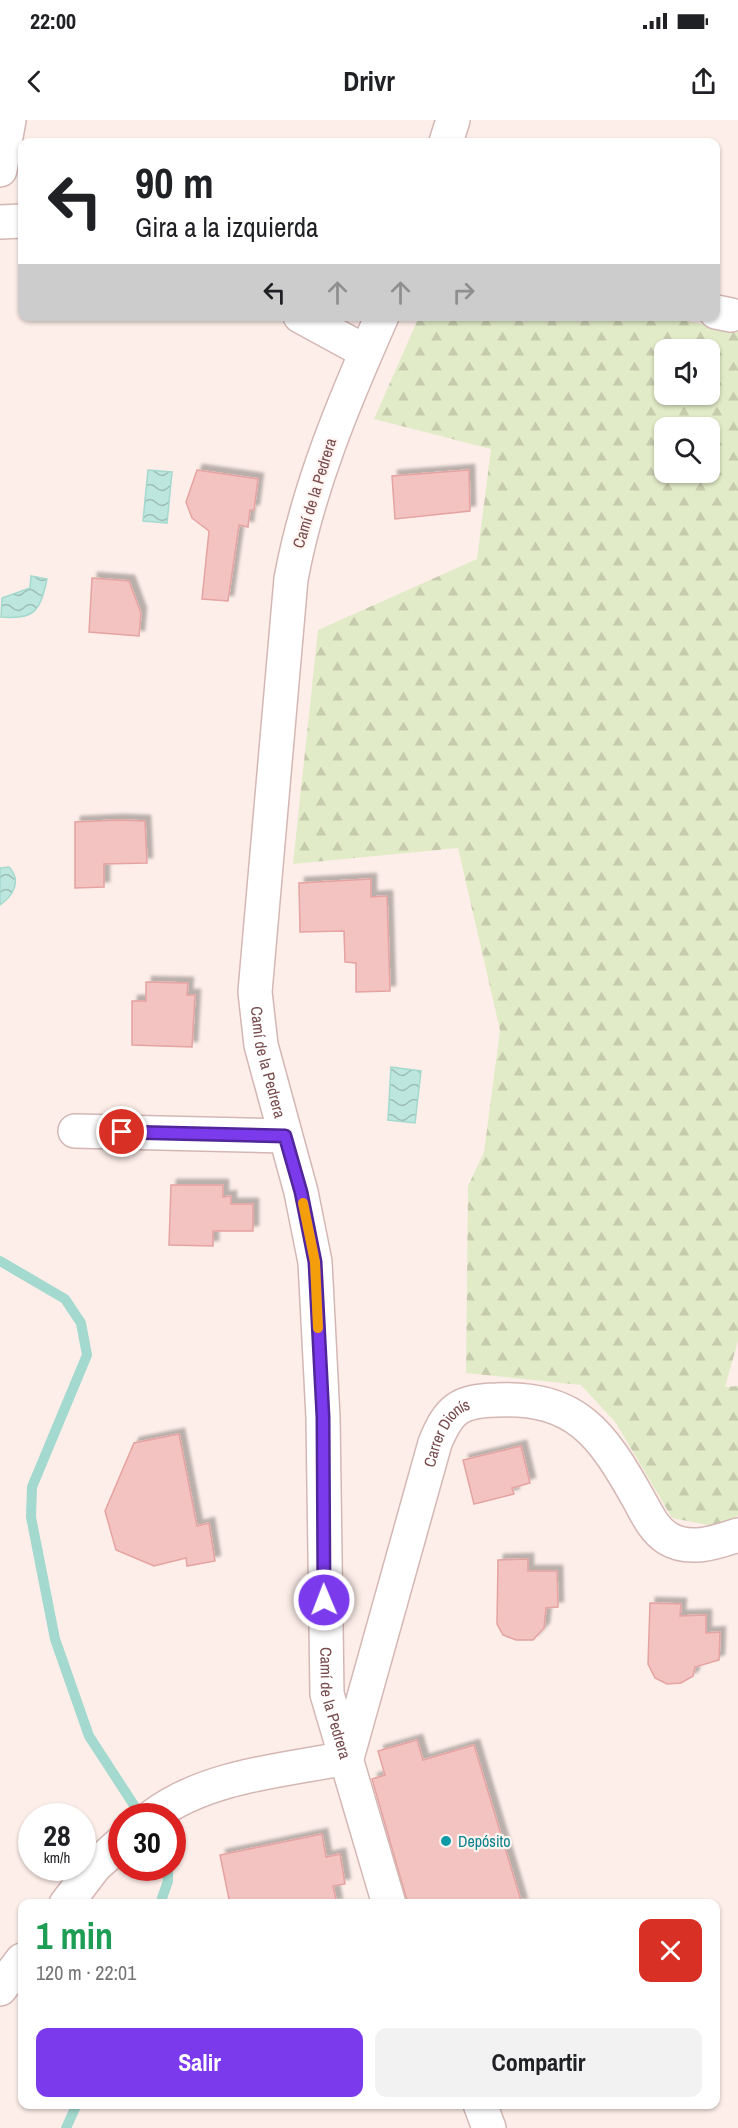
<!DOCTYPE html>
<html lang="es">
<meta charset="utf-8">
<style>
:root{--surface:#fff;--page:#f2f2f2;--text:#202124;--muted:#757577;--accent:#7c3aed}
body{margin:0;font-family:"Archivo Narrow",sans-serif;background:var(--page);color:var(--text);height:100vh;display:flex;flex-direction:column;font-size:22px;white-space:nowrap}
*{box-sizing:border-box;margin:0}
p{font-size:20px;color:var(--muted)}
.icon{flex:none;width:33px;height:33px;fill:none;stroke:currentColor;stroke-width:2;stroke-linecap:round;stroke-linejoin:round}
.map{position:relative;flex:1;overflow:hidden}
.sheet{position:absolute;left:18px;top:1779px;width:702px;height:210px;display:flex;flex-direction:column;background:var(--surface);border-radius:12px;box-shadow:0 2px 4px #0004}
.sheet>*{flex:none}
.top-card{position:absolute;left:18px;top:18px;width:702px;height:183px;border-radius:12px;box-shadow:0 2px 4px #0004;background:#fff;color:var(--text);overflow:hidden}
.fabs{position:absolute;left:654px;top:219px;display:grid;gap:12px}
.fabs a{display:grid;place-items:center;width:66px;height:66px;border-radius:12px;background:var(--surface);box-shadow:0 2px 4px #0004;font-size:30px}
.speed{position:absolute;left:18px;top:1683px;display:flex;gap:12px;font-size:30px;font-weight:700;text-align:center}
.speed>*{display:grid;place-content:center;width:78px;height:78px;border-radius:50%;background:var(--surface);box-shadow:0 2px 4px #0004;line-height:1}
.speed small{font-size:15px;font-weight:400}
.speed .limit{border:9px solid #d22;background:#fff;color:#111}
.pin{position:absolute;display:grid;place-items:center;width:51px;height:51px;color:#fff;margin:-26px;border:3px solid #fff;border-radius:50%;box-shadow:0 2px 6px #0007}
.me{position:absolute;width:66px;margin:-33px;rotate:359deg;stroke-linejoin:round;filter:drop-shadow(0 0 4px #0008)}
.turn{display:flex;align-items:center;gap:21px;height:126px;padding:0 18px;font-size:27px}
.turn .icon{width:78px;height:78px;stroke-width:2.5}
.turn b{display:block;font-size:42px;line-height:51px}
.lanes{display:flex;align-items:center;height:57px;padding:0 18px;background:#0003;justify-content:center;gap:30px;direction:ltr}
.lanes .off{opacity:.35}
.round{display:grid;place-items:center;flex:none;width:63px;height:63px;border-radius:12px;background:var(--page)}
.headline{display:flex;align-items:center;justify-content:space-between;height:102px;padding:0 18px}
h1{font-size:36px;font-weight:700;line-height:45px;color:#1e9e55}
.button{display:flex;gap:12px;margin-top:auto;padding:12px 18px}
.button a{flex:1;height:69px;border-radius:12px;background:var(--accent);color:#fff;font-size:24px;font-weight:700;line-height:69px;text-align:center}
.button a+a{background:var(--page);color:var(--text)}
.status{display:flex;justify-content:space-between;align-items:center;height:42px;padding:0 30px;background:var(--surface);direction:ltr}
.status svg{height:16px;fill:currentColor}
header{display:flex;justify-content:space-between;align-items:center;height:78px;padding:0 18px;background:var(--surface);font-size:27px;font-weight:700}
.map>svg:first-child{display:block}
.forest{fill:url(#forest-firs);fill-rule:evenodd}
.water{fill:url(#water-waves);stroke:#a3d9ce;stroke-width:1.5}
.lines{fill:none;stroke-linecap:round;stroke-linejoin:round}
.stream{stroke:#a3d9ce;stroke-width:10}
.building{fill:#f2c3c1;stroke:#e5a3a1;stroke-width:1.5;filter:url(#shadow)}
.minor-casing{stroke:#d4b7b4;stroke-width:36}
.minor{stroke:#fff;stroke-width:33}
.route-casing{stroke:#51269a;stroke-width:15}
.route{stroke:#7c3aed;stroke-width:10}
.slow{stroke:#f59e0b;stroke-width:10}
.culture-dot{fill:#0f9aa8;stroke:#fff4f0;stroke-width:2}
.labels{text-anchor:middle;stroke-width:4.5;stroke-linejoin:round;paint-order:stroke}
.street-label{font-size:16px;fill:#784c4c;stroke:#fff4f0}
.culture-label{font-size:16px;fill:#0d838f;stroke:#fff4f0;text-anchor:start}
</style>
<div class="status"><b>22:00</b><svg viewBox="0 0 49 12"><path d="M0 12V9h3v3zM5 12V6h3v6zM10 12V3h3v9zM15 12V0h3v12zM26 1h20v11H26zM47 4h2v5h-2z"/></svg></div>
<header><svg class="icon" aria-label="back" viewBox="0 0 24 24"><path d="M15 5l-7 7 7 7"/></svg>Drivr<svg class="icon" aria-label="share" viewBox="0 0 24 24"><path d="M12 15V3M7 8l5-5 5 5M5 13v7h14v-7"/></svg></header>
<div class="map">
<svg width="738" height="2008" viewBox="0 0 738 2008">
<defs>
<pattern id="forest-firs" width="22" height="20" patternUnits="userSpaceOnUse" patternTransform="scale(1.5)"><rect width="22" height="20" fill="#e2ebc7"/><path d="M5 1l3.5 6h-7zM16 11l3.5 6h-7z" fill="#c6cbad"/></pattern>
<pattern id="water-waves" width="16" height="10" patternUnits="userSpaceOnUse" patternTransform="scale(1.5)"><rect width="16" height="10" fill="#bde7de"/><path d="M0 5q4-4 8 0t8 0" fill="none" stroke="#9ebdb6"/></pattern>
<filter id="shadow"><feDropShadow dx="5.5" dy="-5.5" stdDeviation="1.5" flood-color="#0004"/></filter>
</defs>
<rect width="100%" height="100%" fill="#fdeee9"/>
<path class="forest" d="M664,196L738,212V1221L725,1267L738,1266V1396L713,1406L672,1398L616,1303L581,1265L466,1253L468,1066L484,1032L500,910L458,728L293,744L318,510L477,439L491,329L374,299L419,197ZM664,230H710V274H664ZM664,308H710V352H664Z"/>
<path class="water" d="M148,350L172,352L167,403L143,401Z
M31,456L47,459C40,491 35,500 1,497L2,478L30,468Z
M9,747C22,761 13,776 0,785V748Z
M391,947L421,951L415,1003L388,1000Z"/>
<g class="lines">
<path class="stream" d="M0,1141L65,1179L81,1203L87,1235L32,1367L31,1397L55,1519L89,1616L141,1696
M160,1784L168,1761V1748
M66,2008L77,1984"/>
</g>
<path class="building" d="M197,350L258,359L254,390H250L248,407L239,405L228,481L202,479L209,411L192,398L186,382Z
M469,350L470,391L395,399L392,356Z
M92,458L129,461L141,493L139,516L89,512Z
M118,700L145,701L147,743L104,744V767L75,768V702Z
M371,759V777L387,776L390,871L356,872V843L345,842L344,811L300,812L299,763Z
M146,862L188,863L187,875H195L192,927L132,925V881H146Z
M171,1065H223V1077L231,1076V1084H253V1111H213V1126L169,1125Z
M179,1314L197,1406L209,1403L215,1441L187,1446L186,1438L154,1446L116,1430L105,1391L134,1323Z
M521,1326L530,1363L512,1368L514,1374L474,1384L463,1340Z
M528,1439V1451H557L558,1487L546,1488L544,1508L533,1520H516L503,1515L497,1504L498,1440Z
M650,1483L681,1484L680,1496L706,1495V1513L720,1512L719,1540L695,1547L693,1556L681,1563L667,1564L655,1558L648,1544Z
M417,1620L423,1640L474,1625L522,1784H408L372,1659L385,1655L378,1631Z
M322,1714L326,1737L340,1734L345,1764L333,1766L337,1784H230L220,1735Z"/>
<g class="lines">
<defs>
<g id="minor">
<path d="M446,22L453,0"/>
<path d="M0,50L9,0"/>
<path d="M0,102L22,101"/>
<path d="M716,192L731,195"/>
<path d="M300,196L366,232"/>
<path id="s1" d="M382,196C344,282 308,367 291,459L255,872L261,925L301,1072L315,1142L323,1297L327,1574L389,1784"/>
<path d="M75,1011L285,1016"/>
<path id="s2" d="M347,1638L435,1323C449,1289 459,1281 496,1280C576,1276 602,1314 638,1378C646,1392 653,1409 667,1418C689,1432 717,1422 738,1415"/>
<path d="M153,1696C206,1656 284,1650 347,1638"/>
<path d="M66,1784L95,1746L122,1722"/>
<path d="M0,1869L22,1840"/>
<path d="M480,1984L489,2008"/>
</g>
</defs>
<use href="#minor" class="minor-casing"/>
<use href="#minor" class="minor"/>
</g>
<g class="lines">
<defs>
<path id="route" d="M122,1012L285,1016L301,1072L315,1142L323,1297L324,1480"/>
</defs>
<use href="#route" class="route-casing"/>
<use href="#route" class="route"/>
<path class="slow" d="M303,1083L315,1142L318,1208"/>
</g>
<circle class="culture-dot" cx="446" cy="1721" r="6"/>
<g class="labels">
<g class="street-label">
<text transform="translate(314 373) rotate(-73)" y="6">Camí de la Pedrera</text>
<text dy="6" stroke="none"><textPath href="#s1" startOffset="765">Camí de la Pedrera</textPath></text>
<text dy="6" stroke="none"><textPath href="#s2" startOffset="342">Carrer Dionís</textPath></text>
<text dy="6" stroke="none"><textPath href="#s1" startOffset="1413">Camí de la Pedrera</textPath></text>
</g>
<g class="culture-label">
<text x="458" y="1727">Depósito</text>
</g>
</g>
</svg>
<div class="fabs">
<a><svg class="icon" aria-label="sound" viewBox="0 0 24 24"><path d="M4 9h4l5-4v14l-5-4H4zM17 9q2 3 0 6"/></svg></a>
<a><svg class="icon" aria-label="search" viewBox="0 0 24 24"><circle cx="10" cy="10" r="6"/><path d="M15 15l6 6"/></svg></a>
</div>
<div class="speed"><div>28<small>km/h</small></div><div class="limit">30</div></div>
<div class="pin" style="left:122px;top:1012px;background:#d93025"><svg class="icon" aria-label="arrive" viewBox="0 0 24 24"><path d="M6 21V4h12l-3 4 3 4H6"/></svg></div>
<svg class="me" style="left:324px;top:1480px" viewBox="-20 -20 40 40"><circle r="17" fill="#7c3aed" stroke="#fff" stroke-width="3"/><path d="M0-11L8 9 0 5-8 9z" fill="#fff"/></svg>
<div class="top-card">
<div class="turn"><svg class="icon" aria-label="left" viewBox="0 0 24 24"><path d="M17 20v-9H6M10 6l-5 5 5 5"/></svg><div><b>90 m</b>Gira a la izquierda</div></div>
<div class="lanes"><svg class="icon" aria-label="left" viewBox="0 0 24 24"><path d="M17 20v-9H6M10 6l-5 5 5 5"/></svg><svg class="icon off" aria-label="ahead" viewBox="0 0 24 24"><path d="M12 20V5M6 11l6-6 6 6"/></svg><svg class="icon off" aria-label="ahead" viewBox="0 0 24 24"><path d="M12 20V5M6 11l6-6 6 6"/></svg><svg class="icon off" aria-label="right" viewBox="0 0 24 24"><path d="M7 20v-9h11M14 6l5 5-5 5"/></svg></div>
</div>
<section class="sheet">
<div class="headline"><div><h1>1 min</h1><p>120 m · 22:01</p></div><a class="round" style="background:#d93025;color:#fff"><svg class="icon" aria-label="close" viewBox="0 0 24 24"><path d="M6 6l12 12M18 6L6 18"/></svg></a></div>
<div class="button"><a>Salir</a><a>Compartir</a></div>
</section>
</div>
